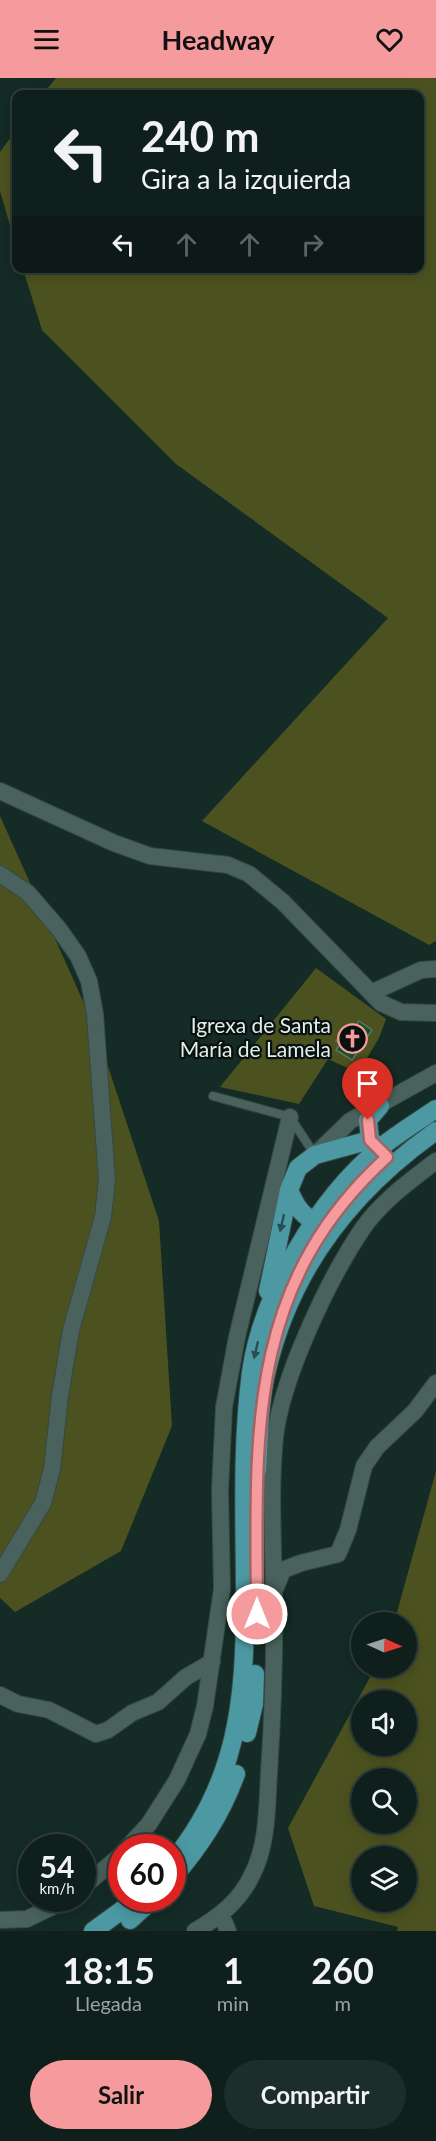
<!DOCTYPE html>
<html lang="es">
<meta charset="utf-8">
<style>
:root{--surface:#0f201c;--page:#1d2d29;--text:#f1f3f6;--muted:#9ba3a3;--line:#2f3e3b;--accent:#f59b9d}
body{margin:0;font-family:Lato,sans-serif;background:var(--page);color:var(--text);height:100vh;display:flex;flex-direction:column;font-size:22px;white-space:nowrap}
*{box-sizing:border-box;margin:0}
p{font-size:20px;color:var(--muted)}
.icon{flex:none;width:33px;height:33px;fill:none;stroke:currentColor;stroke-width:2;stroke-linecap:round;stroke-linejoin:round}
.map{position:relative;height:1853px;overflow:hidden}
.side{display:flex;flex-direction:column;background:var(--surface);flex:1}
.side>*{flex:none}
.top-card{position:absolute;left:12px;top:12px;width:412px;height:183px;border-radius:12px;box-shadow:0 3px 15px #0003,0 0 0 2px var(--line);background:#0f201c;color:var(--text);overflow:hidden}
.needle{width:39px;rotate:93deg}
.fabs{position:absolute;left:351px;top:1534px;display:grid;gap:12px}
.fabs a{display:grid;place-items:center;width:66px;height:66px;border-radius:50%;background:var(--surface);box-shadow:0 3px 15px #0003,0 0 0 2px var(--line);font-size:30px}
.speed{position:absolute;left:18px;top:1756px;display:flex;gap:12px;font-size:30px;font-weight:700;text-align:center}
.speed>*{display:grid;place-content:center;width:78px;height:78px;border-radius:50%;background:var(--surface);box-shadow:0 3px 15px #0003,0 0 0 2px var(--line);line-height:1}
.speed small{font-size:15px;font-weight:400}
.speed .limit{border:9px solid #d22;background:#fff;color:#111}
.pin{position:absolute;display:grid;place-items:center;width:51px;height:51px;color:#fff;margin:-62px -26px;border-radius:50% 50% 50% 0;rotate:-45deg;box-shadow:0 0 6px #0007}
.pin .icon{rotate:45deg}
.me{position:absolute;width:66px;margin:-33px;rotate:0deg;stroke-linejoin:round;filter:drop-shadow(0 0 4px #0008)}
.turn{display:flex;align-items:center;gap:21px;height:126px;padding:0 30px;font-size:27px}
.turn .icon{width:78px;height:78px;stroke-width:2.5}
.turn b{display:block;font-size:42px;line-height:51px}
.lanes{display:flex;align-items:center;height:57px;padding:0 30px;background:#0003;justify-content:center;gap:30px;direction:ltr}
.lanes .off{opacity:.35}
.eta{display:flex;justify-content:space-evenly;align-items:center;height:102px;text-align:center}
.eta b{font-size:36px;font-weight:700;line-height:42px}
.cta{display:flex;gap:12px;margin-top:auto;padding:12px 30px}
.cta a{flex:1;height:69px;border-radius:36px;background:var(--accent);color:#111;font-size:24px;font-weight:700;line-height:69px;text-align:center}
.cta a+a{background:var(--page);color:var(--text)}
header{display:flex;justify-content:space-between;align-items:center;height:78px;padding:0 30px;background:var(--accent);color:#111;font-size:27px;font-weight:700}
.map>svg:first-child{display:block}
.green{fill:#4c521f;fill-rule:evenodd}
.building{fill:#165322;stroke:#627263;stroke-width:1.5}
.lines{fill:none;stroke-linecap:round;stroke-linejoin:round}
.lane-casing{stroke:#364844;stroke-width:10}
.street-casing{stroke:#364844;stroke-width:18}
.primary-casing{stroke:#364844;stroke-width:20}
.lane{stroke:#4a625d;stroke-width:8}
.street{stroke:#4a625d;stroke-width:16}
.primary{stroke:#4c99a3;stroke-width:18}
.oneway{fill:#274e52}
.route-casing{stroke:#9f6566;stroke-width:15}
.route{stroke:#f59b9d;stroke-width:10}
.labels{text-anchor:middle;stroke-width:4.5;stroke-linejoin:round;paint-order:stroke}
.poi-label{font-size:21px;fill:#e1efeb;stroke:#08110f;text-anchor:end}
</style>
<header><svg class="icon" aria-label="menu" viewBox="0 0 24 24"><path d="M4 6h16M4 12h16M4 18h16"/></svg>Headway<svg class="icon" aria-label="heart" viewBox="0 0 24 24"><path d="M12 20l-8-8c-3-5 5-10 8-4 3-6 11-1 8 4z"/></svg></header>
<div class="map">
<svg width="436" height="1853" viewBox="0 0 436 1853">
<rect width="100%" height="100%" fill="#142b26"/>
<path class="green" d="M56,0H436V863L429,867L202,743L388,540L176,386L42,252L23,191L420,190V16H43Z
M16,52V168L0,113V74Z
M0,738L96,952L159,1143L172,1348L121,1473L15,1534L0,1520Z
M316,890L386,941L379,960L358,995L328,981L299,1026L220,1009ZM359,943L372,952L352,982L336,963L343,952L350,956Z
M436,1393V1853H397L398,1849L314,1828L288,1750L375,1590H406V1545H394ZM362,1623H406V1668H362ZM362,1701H406V1746H362ZM362,1779H406V1824H362Z"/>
<path class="building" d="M359,943L372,952L352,982L336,972L340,966L336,963L344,952L350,956Z"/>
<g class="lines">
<defs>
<path id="lane" d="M213,1018L290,1039L315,1077"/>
<path id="street" d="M0,713L114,765L150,778L228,787L249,796L283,824L381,925L401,934L436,935
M0,796L28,815L59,851L78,878L89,903L95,936L107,1102L103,1139L71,1252L60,1318L52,1391L43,1425L0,1496
M371,915L421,892L436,891
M315,1077L350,1043L436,995
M275,1511L283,1492L301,1485L338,1476L348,1452L364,1388L377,1369L415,1333L436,1305
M0,1617L18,1626L49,1632L96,1656L108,1652L132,1635L158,1624L186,1599L212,1584
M127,1770L149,1746L177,1702L198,1656L205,1628L222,1511L220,1412L224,1329L237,1259L290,1039
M82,1810L122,1776
M221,1836L228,1853
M0,1842L27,1841L68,1821
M195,1853C219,1839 240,1823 252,1797C268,1766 267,1728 269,1695C273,1634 275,1574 274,1513C273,1462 270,1409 275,1359C282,1299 329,1200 363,1150C382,1123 410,1103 436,1083"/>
<path id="primary" d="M379,1069L370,1062L368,1042L380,1028
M289,1112C295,1126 300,1136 314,1143L325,1141
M268,1213L289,1112L298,1090L315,1077L370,1062
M257,1392C259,1360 259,1327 266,1296C289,1193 351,1113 436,1053
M247,1655L254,1626L255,1596
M172,1784C237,1705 245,1623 245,1525C245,1448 241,1370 251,1294C262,1216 319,1120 380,1070C397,1056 417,1044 436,1031
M172,1801C200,1768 221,1737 236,1696
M130,1842L153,1821
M93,1853L137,1821"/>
</defs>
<use href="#lane" class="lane-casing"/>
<use href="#street" class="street-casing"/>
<use href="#primary" class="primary-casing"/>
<use href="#lane" class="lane"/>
<use href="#street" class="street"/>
<use href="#primary" class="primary"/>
</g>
<defs><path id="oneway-solid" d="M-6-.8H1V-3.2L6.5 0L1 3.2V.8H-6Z" transform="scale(1.5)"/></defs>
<g class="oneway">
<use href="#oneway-solid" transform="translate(282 1145) rotate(103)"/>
<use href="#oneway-solid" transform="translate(256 1272) rotate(103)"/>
</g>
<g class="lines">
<defs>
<path id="route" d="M257,1536C256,1359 245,1208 387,1079L370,1062L368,1042"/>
</defs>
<use href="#route" class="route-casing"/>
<use href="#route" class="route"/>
</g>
<defs>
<symbol id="church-ring" viewBox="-11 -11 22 22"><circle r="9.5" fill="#08110f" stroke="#f59b9d" stroke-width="1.5"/><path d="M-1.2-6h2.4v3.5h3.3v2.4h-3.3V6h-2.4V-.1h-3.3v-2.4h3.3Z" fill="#f59b9d"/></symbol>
</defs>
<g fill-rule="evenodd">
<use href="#church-ring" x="336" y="944" width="33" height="33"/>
</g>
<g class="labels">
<g class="poi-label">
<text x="331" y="955">Igrexa de Santa<tspan x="331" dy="24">María de Lamela</tspan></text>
</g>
</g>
</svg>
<div class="fabs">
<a><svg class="needle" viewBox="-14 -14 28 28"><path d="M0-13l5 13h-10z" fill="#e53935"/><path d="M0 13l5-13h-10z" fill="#9ba3a3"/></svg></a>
<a><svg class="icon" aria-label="sound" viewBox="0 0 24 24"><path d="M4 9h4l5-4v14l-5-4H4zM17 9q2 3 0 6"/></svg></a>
<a><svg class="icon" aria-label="search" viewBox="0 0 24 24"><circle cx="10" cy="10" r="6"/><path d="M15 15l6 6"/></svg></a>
<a><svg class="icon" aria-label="layers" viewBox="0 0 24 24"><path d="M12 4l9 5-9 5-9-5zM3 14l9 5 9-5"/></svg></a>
</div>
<div class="speed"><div>54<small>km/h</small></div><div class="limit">60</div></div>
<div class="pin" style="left:368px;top:1042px;background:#d93025"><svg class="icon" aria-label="arrive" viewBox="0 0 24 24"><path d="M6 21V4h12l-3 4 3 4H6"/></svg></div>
<svg class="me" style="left:257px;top:1536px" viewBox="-20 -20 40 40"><circle r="17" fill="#f59b9d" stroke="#fff" stroke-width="3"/><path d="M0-11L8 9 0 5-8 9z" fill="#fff"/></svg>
<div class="top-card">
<div class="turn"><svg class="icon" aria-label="left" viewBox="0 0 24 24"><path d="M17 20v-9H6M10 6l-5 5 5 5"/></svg><div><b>240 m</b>Gira a la izquierda</div></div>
<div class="lanes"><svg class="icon" aria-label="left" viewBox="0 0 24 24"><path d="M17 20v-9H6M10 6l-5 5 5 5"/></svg><svg class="icon off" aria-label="ahead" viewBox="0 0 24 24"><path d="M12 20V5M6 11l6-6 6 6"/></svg><svg class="icon off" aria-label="ahead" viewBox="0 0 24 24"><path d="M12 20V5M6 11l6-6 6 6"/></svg><svg class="icon off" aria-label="right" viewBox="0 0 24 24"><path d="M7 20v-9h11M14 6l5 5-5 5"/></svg></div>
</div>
</div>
<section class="side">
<div class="eta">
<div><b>18:15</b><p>Llegada</p></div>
<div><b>1</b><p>min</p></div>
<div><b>260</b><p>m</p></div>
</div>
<div class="cta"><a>Salir</a><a>Compartir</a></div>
</section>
